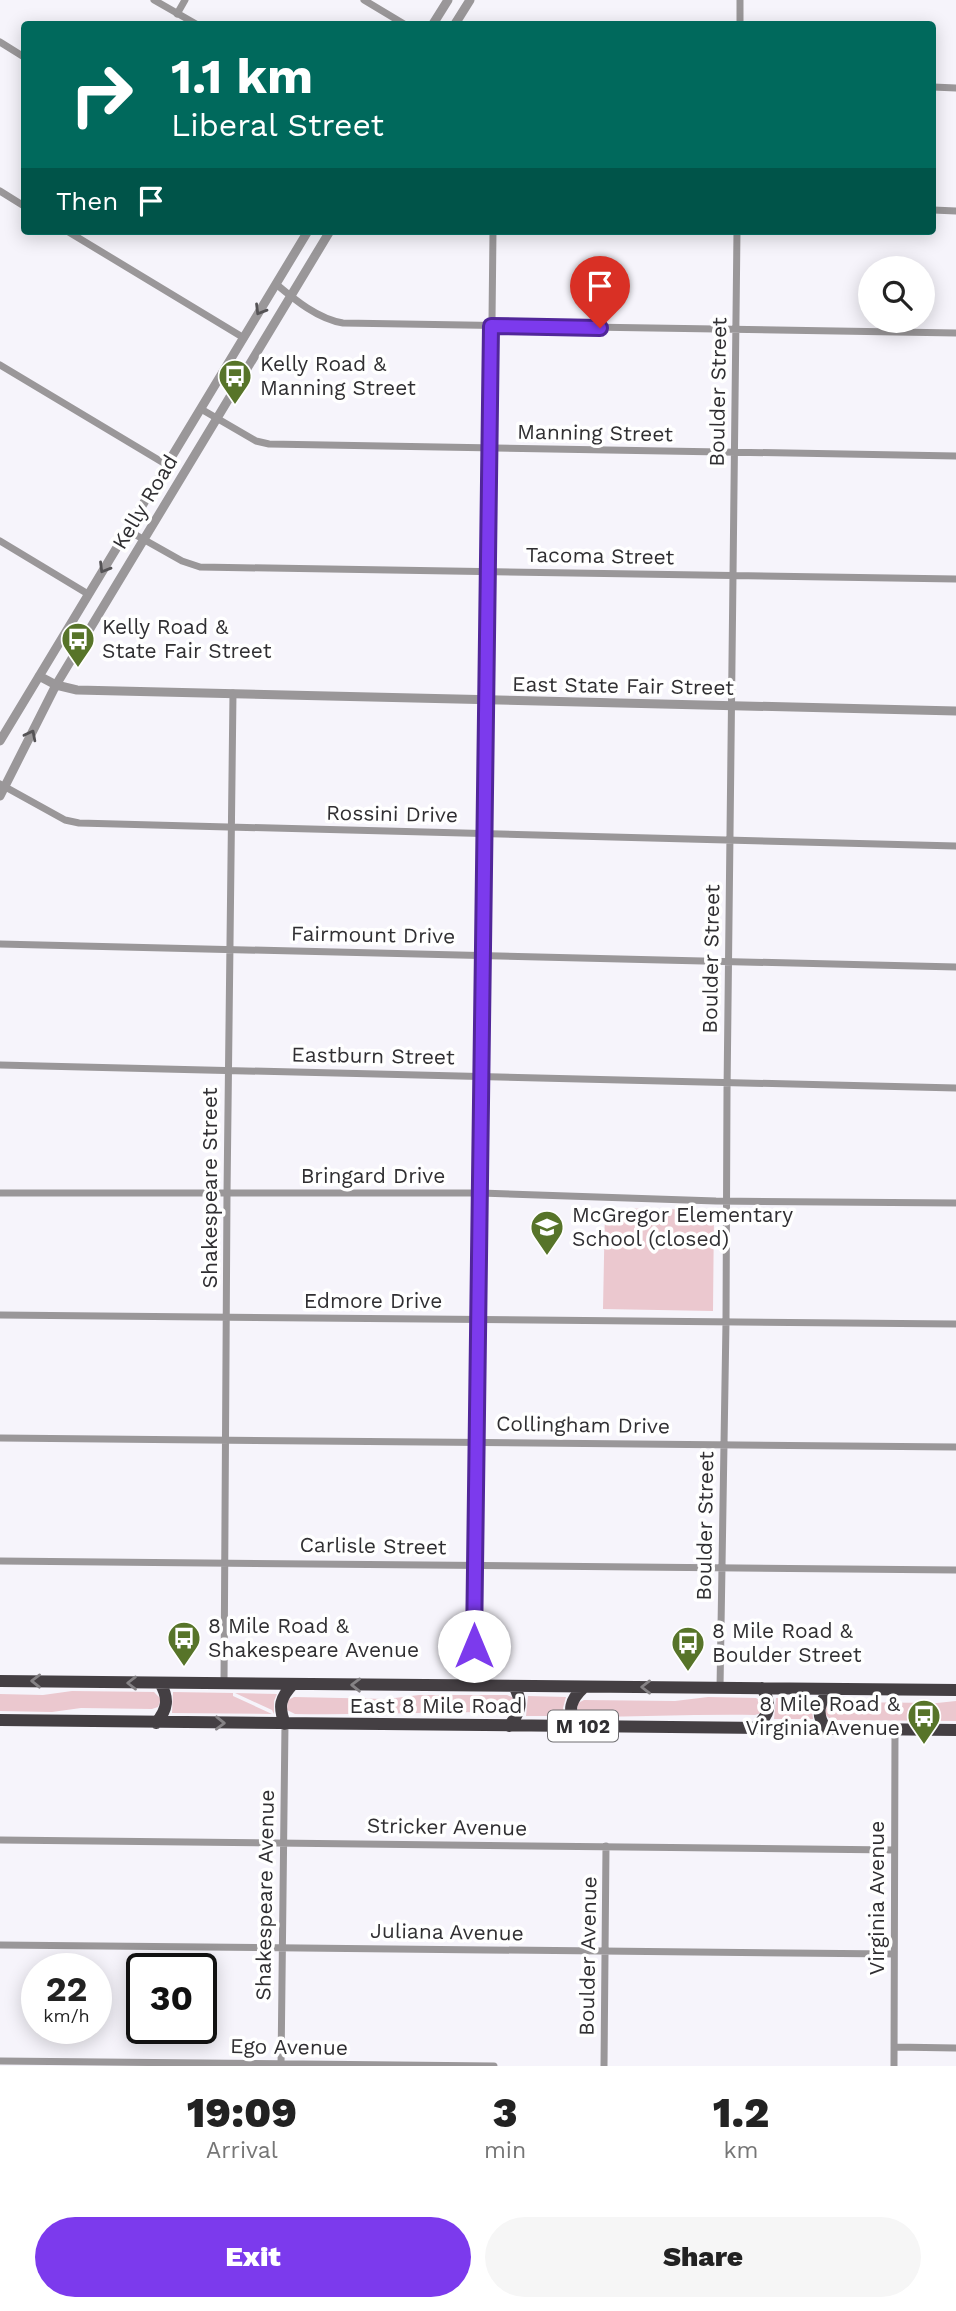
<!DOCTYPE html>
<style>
:root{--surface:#fff;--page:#f6f6f6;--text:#222;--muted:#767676;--accent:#7c3aed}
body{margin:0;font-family:"Work Sans",sans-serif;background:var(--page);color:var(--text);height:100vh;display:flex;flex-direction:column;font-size:26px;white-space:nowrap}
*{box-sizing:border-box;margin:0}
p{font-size:23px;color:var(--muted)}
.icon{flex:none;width:38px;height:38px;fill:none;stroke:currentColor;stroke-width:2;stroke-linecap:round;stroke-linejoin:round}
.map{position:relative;height:2066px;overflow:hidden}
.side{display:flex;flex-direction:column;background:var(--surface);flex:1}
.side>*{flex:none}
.guide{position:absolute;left:21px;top:21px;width:915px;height:214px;border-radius:7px;box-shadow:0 4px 18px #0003;background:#00695c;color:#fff;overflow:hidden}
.fabs{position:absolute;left:858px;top:256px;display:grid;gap:14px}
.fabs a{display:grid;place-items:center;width:77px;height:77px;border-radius:50%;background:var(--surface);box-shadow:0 4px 18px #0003;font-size:35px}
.speed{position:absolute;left:21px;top:1953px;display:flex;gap:14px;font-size:35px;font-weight:700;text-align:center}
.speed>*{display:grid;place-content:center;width:91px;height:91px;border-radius:50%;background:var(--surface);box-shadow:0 4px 18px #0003;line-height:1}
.speed small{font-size:18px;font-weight:400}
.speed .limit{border:4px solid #111;border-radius:10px;background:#fff;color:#111}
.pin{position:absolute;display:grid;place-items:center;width:60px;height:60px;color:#fff;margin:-72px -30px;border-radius:50% 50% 50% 0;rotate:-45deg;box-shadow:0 0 7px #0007}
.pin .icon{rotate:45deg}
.me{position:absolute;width:77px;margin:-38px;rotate:0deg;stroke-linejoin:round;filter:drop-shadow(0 0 5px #0008)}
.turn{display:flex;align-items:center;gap:24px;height:147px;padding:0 35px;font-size:32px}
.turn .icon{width:91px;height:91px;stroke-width:2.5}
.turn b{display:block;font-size:49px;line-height:60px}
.then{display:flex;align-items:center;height:66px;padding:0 35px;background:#0003;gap:14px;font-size:26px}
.eta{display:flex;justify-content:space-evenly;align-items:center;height:119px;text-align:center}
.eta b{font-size:42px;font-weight:800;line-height:49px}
.action{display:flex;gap:14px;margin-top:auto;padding:14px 35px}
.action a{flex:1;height:80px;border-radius:42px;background:var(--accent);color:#fff;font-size:28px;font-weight:800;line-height:80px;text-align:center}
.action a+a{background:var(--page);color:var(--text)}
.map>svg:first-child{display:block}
.green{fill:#ebc8cf}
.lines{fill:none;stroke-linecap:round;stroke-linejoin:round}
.minor{stroke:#9a9799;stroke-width:7}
.tertiary{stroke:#9a9799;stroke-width:9}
.trunk{stroke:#443f43;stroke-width:12}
.oneway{stroke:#555356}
.oneway2{stroke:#858285}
.route-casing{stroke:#51269a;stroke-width:18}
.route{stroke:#7c3aed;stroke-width:12}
.labels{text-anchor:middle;stroke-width:7;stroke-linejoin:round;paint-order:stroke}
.shield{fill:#fff;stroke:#6e6d70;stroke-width:2}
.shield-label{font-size:19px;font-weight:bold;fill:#302f32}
.poi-label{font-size:21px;fill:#302f32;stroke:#fff;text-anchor:start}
.street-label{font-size:21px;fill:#302f32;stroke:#fff}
</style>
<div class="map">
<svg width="956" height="2066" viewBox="0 0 956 2066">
<rect width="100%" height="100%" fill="#f6f4fb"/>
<path class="green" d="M605,1208L714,1210L713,1311L603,1309Z
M72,1691L154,1692L161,1699L158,1707L152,1709L81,1708L52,1712L0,1711V1694L43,1695Z
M173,1692L233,1693V1696L272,1714L172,1713Z
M235,1693L277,1694L274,1701V1714L272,1710Z
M419,1695H507L512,1697L515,1703L513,1710L507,1712C436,1712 366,1715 295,1714L287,1710L288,1700L294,1697L387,1699Z
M528,1696L566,1697L563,1708L564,1716H526Z
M708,1697L756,1698L763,1703L761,1713L755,1715C698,1714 643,1717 587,1717L580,1716L577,1712L578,1703L584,1700L675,1701Z
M776,1698L815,1699L812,1710L813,1719H774Z
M956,1701V1721L836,1720L829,1718L825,1714L827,1705L834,1702L937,1703Z"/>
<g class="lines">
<path class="minor" d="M154,0L196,24
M364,0L404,24
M177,14L185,0
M740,24V0
M0,42L24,57
M933,87L956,88
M0,191L24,206
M933,210L956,211
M67,231L244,338
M276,284C295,300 318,319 343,323L956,333
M0,365L167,465
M201,409L256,441L269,444L956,456
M127,530L182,561L200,567L956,579
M0,541L88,594
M0,784L65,820L79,823L956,846
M0,944L956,967
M0,1065L956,1088
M0,1193H480L716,1201L956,1203
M0,1315L956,1324
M0,1438L956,1447
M0,1561L956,1570
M224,1683L227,1194L233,693
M473,1686L476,1319L485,946L493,231
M720,1688L726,1322L727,1092L737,231
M0,1840L894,1850
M0,1945L894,1954
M894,2047L956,2048
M0,2061L494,2066
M281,2066L285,1724
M604,2066L606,1846
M894,2066L895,1730"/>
<path class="tertiary" d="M433,24L448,0
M455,24L470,0
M39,676L56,685L77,690L956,711
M0,741L308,231
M0,796L56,685L330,231"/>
<path class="trunk" d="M0,1681L956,1690
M0,1720L956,1730
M156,1723C168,1709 169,1698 160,1683
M285,1724C278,1706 280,1698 293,1684
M509,1726C521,1712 523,1702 514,1686
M577,1726C567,1710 570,1700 584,1687
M755,1728C769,1715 773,1706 762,1688
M826,1729C815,1713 819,1702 831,1689"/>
</g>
<defs><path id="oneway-chevron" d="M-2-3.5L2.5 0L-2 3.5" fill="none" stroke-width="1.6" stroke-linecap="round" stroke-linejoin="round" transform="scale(1.75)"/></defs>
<g class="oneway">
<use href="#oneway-chevron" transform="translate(260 310) rotate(121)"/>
<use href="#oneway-chevron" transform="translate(104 568) rotate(121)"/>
<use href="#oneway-chevron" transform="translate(31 735) rotate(-63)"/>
</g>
<g class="oneway2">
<use href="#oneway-chevron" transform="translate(36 1681) rotate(-179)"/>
<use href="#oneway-chevron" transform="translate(132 1683) rotate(-180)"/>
<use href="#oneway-chevron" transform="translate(356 1685) rotate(-179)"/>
<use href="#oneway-chevron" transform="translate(646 1687) rotate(-180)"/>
<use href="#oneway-chevron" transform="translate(220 1723) rotate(1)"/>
</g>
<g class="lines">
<defs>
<path id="route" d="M474,1646L491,326L600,328"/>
</defs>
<use href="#route" class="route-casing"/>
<use href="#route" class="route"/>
</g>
<defs>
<symbol id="bus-pin" viewBox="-11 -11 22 30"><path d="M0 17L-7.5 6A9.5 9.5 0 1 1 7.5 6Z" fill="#577429" stroke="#fff"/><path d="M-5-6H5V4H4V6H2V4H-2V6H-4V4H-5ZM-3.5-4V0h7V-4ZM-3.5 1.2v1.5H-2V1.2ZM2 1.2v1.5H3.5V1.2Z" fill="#fff"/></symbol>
<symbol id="school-pin" viewBox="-11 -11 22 30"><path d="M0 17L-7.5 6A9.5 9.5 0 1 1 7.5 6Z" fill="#577429" stroke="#fff"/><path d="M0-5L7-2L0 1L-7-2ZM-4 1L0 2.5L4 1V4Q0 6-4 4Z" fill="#fff"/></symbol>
</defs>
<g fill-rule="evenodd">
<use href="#bus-pin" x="216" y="357" width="38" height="52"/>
<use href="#bus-pin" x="59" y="620" width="38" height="52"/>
<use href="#school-pin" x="528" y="1208" width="38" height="52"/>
<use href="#bus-pin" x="165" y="1619" width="38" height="52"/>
<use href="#bus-pin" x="669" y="1624" width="38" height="52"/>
<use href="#bus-pin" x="905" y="1697" width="38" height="52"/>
</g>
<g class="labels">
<rect class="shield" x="548" y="1710.5" width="70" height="31" rx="5"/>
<g class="shield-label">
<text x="583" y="1733">M 102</text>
</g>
<g class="poi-label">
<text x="260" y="371">Kelly Road &amp;<tspan x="260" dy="24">Manning Street</tspan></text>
<text x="102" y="634">Kelly Road &amp;<tspan x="102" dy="24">State Fair Street</tspan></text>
<text x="572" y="1222">McGregor Elementary<tspan x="572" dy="24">School (closed)</tspan></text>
<text x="208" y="1633">8 Mile Road &amp;<tspan x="208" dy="24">Shakespeare Avenue</tspan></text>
<text x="712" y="1638">8 Mile Road &amp;<tspan x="712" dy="24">Boulder Street</tspan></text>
<text x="900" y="1711" text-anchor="end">8 Mile Road &amp;<tspan x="900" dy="24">Virginia Avenue</tspan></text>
</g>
<g class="street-label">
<text transform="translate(718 392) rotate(-89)" y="7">Boulder Street</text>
<text transform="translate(595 433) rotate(1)" y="7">Manning Street</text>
<text transform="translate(145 502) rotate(-59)" y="7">Kelly Road</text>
<text transform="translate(600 556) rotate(1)" y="7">Tacoma Street</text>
<text transform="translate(623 686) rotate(1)" y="7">East State Fair Street</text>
<text transform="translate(392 814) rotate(1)" y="7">Rossini Drive</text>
<text transform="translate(373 935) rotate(1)" y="7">Fairmount Drive</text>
<text transform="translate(711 959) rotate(-89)" y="7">Boulder Street</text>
<text transform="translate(373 1056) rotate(1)" y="7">Eastburn Street</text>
<text x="373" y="1183">Bringard Drive</text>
<text transform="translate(210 1188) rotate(-90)" y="7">Shakespeare Street</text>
<text x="373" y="1308">Edmore Drive</text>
<text transform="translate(583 1425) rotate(1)" y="7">Collingham Drive</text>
<text transform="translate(705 1526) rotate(-89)" y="7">Boulder Street</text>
<text transform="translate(373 1546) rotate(1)" y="7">Carlisle Street</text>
<text x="436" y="1713">East 8 Mile Road</text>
<text transform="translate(447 1827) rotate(1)" y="7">Stricker Avenue</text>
<text transform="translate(265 1895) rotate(-89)" y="7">Shakespeare Avenue</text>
<text transform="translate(877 1898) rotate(-90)" y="7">Virginia Avenue</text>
<text transform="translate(447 1932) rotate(1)" y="7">Juliana Avenue</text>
<text transform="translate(588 1956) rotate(-89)" y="7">Boulder Avenue</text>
<text transform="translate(289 2047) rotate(1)" y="7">Ego Avenue</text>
</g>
</g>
</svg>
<div class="fabs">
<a><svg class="icon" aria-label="search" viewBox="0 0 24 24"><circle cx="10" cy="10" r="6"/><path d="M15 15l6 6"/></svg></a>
</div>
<div class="speed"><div>22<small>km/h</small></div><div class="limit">30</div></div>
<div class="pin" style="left:600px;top:328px;background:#d93025"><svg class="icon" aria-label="arrive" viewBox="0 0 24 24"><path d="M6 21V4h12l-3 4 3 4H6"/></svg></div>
<svg class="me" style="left:474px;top:1646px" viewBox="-20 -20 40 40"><circle r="19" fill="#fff"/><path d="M0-13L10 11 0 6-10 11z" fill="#7c3aed"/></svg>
<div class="guide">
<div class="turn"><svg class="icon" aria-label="right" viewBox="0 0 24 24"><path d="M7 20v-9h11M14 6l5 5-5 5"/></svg><div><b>1.1 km</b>Liberal Street</div></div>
<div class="then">Then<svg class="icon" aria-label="arrive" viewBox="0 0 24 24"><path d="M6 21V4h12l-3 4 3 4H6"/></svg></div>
</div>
</div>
<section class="side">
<div class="eta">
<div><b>19:09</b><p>Arrival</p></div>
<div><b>3</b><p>min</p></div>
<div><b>1.2</b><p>km</p></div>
</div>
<div class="action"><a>Exit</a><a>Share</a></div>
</section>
